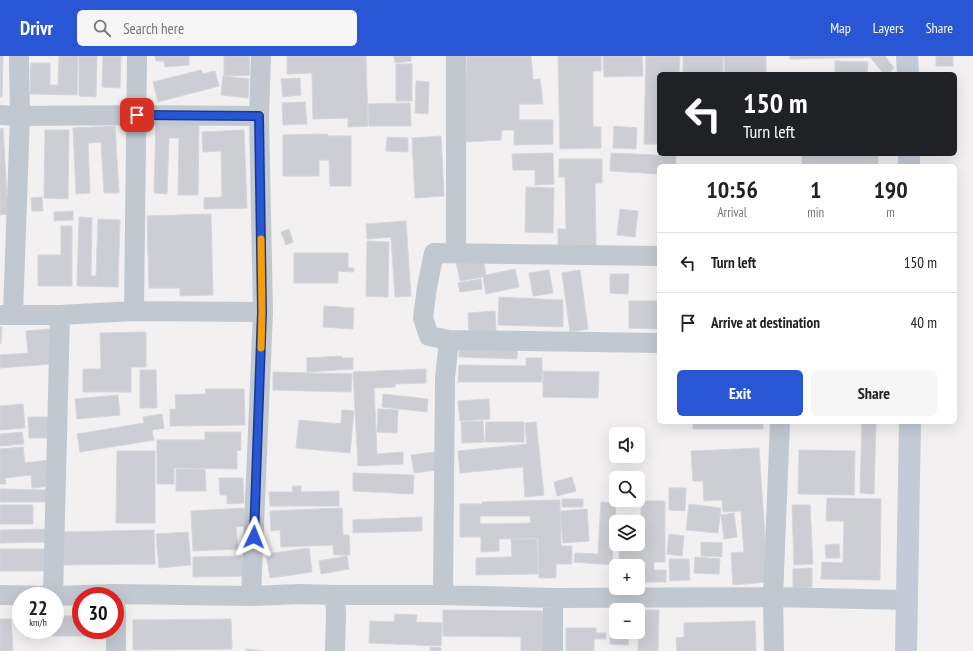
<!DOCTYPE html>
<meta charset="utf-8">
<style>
:root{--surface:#fff;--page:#f6f6f6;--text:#222;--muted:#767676;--line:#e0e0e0;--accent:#2856d4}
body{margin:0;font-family:"PT Sans Narrow",sans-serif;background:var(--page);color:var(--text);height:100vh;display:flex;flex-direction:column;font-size:15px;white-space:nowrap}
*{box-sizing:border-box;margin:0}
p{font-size:13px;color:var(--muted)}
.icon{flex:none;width:22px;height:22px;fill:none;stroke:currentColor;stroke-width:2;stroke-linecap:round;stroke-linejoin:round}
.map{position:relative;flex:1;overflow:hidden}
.sheet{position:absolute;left:657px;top:108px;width:300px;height:260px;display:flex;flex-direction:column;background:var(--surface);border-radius:6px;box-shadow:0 4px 16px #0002}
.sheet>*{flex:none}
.hud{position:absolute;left:657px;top:16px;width:300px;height:84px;border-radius:6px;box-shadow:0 4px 16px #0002;background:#202124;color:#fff;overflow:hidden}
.controls{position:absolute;left:609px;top:371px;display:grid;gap:8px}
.controls a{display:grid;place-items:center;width:36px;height:36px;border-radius:6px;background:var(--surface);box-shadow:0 4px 16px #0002;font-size:20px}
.speed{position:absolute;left:12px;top:531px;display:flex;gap:8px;font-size:20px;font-weight:700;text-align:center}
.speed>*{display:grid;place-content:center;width:52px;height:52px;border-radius:50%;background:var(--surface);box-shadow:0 4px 16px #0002;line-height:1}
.speed small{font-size:10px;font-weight:400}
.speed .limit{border:6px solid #d22;background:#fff;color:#111}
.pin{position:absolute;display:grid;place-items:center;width:34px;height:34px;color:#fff;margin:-17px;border-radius:8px;box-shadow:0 2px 6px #0006}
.me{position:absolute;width:44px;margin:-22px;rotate:2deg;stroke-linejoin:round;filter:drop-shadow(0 0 3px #0008)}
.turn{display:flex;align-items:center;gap:14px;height:84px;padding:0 20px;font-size:18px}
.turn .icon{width:52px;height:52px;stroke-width:2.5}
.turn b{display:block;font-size:28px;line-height:34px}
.eta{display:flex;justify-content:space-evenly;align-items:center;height:68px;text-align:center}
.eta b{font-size:24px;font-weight:700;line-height:28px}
.cta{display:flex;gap:8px;margin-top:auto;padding:8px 20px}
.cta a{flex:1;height:46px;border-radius:6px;background:var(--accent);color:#fff;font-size:16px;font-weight:700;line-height:46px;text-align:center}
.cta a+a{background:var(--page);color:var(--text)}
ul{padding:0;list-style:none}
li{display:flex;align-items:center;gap:12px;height:60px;padding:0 20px;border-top:1px solid var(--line)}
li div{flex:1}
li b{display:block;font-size:15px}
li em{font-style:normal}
header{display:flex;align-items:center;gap:24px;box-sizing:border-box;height:56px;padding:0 20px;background:var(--accent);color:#fff}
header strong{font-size:19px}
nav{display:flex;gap:22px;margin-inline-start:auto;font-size:14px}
.search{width:280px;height:36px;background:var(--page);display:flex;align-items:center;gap:10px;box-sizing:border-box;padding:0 14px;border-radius:6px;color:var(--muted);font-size:15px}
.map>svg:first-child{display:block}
.building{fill:#cdced4;stroke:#d5d5db;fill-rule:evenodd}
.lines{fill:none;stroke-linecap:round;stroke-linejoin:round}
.street{stroke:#c2c8d0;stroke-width:20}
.secondary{stroke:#c4cad7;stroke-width:22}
.route-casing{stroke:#1a388a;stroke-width:10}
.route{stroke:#2856d4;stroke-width:7}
.slow{stroke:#f59e0b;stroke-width:7}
</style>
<header>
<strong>Drivr</strong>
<div class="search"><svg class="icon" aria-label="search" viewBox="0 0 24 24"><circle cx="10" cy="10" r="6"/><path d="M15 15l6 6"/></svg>Search here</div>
<nav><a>Map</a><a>Layers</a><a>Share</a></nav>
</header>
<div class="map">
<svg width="973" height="595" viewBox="0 0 973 595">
<rect width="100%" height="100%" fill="#f2f0f0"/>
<path class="building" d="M0,0H3L2,41H0Z
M59,0H78L77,39L30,38L31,7H50V29H58Z
M79,0H97L96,41L79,40Z
M103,0H121L120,32L102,31Z
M155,0H189V9L165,11L164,5H156Z
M224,0H249L250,19L224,20Z
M287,0H366L368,70L348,71V62L313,63L312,17L287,18Z
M394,0H411V5L395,7Z
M467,0H531L533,24L540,23L543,48H519V64H553V88L514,89V74H502L501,84L464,86Z
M558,0H601V15H593V71H601V92L560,93Z
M603,0H642L643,20L604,21Z
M646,0H680L679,18H659V88H644Z
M683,0H723V18H683Z
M724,0H766V18H725Z
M790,0H885L894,12L887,18H884L870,1L790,3Z
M936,0H953V10H936Z
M835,5L868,6L867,18H835Z
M396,8H412V45H396Z
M201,14L203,18L215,15L219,30L158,46L153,26Z
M223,20L249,23L248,42L221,39Z
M300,22L301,39L283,41L281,23Z
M416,25L429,26L428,58L415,57Z
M305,46L307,68L283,69L282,47Z
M410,47L411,70H369L368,48Z
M156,67L199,68L198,139H178L179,82H169L167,138L154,137Z
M115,70L119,137H104L101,86L88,87L90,137L76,138L73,72Z
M614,70L637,72L636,93L613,92Z
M3,72L8,158L0,159V73Z
M45,74H69L68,143L44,142Z
M244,74L247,152L204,153V142L222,141L221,95L203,96L202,76Z
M328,78V80H351V130H330L329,104H319V120H283V79Z
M441,80L444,140L415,142L412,82Z
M387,81L408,82V96L386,95Z
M553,97L554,128L535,129V114H513L512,98Z
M611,97L676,100L675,110H659V118L610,115Z
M802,98H878V110H802Z
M559,103H602V127H595L596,190H558V173H566L565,121H559Z
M526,131L554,132L553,177L525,176Z
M42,141L43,155H32L31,142Z
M620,153L638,155L635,181L617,179Z
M73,155V164L54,165V156Z
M211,158L213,239L180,240V232H149L147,160Z
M79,161L92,162L91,220H96L98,163L120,164L118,231L77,230Z
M406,165L411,240L395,241L391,181L367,183L366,168Z
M61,170H72V230H38V199H61Z
M289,173L293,186L286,189L281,176Z
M367,185L389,186L388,241L366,240Z
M294,197H348V212H354V216L338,215V227H294Z
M483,201L486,219L515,213L519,231L486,238L483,221L460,225L456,206Z
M549,214L553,237L533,240L529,217Z
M580,214L588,273L570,276L562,217Z
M610,218H629L628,238L610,237Z
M481,223L482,233L460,236L458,227Z
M499,241L563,244V271L498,269Z
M629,245H659V273L629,272Z
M324,250L354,252L353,273L323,271Z
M495,255L496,276L469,278L468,257Z
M0,271H2L1,288H0Z
M50,273L53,308L0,312V299L28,297L26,275Z
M146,276V311H131V336H83V313H101L100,277Z
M459,285L518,287L517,303L459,301Z
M342,300V302H353V313L307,316V302Z
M526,302H542V326H458L459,309L526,310Z
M426,313V327L395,328V331L374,332L377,398L403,396V408L358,410L353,316Z
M140,314H156L157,352H140Z
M543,315L599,316L598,342L543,341Z
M273,316L352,318L351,336L273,334Z
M205,333H244L245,369L170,370V353H176L175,339L206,338Z
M383,338L428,343L427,356L382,351Z
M118,339L120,359L77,363L75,343Z
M489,343L490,363L460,365L458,345Z
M23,348L25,372L0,374V350Z
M378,353L398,354L397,377L377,376Z
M342,354L354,355L350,397L296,392L299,364L341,368Z
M162,358L164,372L152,374L154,384L80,396L77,378L144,367L143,361Z
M28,361H48L49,382H29Z
M483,365L484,386L462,387L461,366Z
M486,366H524V386H485Z
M536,366L544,439L525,441L523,411L460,417L458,395L527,388L525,367Z
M693,366H763V373H693Z
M862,366H876L874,438L860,437Z
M22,376L24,388L0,390V378Z
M205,376H241V394L237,395V413L174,412V428H157V384H205Z
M23,391L25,407L49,404L52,430L32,432L31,419L5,422L6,428H0V393Z
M759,392L768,526L733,529L731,497L744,496L741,455L723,456L722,444L704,445L703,425H693L691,395Z
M799,394L855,395L854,439L798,438Z
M117,395H155V467H116Z
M435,396L437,414L414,417L411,399Z
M176,413H205L206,435H176Z
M353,417L414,419L413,438L353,435Z
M572,421L576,435L557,440L554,426Z
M219,422H243L244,447L227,448V439H220Z
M292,430H301V436L339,435V450H270L269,436H293Z
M669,432H686L685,455L669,454Z
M0,433L49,434V446H0Z
M827,442L881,443L880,524L821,523L822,506L843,507L844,465H826Z
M562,443H583V451H562Z
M560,444L561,490H572V508H556V522H539L538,482L499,483V495L481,496V481H460V448H482V446ZM480,460H530L531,467L480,468Z
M641,445H665V506H654V514H666V526H638V510H619V493H641Z
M601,446L616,447L612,509L574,506L575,497L598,498Z
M689,448L721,452L718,477L686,474Z
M0,449H33V468H0Z
M792,449H810L813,508L794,509Z
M244,452L245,470L236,471L238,493L193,495L191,455Z
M342,452L343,479H349L350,499H334L333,489L281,491L280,474L271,475L270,455Z
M587,453L589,485L563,487L560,455Z
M734,457L737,481L724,483L721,459Z
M422,461V475L353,477V464Z
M48,473V486L0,487V474Z
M154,474L155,508L64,509L63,476Z
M188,476L191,509L159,512L156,478Z
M669,478L684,480L682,500L667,498Z
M511,483H537L538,518L476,519V502L512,501Z
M701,486L722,487V501L701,500Z
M839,488L840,502H826L825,489Z
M309,492L312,516L270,522L266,498Z
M0,493H48V515H0Z
M242,500L243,520L193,521V501Z
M347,500L349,513L321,518L319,505Z
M695,501L720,503L719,518L694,517Z
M669,503H689L690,524L670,525Z
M812,512V531L793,532V513Z
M443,554L544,555V595H521V581L443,580Z
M639,554H659L658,595H638Z
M395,558L417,559L416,566L442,567L441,590L369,587L370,565L394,566Z
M55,560H81V574H89V580H52V574H55Z
M0,563H11L13,595H0Z
M231,563L232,593L133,594V564Z
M610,564H616V576H629L628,589L610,588Z
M755,565L756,595H677L676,582L684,581V567Z
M566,572H596V577H606V583H594V595H566Z
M430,591L441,592V595H430Z
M246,593L265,595H246Z"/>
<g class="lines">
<path class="street" d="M0,59L20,60L137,59L259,60
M456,197V0
M134,255L137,0
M13,258L20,60L19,0
M0,259H60L134,255L263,256
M449,284L659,287
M0,539L53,540L114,538L251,540L301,538L335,539H443L553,542L773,541L907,544
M335,539L336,558L335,595
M443,539L445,322L449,284L429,280L423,262L427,231L434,197L659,200
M53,540L60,259
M251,540L263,256L259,60L261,0
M115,545L116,558V595
M553,595V542
M774,595L773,541L780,366"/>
<path class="secondary" d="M907,0L908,18
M909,98V110
M906,595L910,366"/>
</g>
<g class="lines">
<defs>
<path id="route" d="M137,59L259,60L262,256L254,481"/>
</defs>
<use href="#route" class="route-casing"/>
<use href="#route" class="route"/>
<path class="slow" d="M261,292L262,256L261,183"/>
</g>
</svg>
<div class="controls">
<a><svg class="icon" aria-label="sound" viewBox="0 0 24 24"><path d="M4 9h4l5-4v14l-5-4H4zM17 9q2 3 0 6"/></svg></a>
<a><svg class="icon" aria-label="search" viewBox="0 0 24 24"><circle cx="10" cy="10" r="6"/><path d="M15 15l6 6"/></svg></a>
<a><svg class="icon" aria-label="layers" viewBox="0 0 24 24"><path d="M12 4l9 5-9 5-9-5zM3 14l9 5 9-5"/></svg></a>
<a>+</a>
<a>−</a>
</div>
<div class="speed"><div>22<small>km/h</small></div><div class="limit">30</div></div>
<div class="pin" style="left:137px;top:59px;background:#d93025"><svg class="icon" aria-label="arrive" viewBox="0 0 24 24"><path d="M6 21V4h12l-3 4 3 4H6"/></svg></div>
<svg class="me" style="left:254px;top:481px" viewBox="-20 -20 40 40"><path d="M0-17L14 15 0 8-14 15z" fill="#2856d4" stroke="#fff" stroke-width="4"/></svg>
<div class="hud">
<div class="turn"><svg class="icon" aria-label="left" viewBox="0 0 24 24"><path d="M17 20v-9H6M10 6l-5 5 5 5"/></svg><div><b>150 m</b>Turn left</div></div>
</div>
<section class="sheet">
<div class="eta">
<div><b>10:56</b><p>Arrival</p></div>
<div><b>1</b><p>min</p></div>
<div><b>190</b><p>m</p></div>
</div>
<ul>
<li><svg class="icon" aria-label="left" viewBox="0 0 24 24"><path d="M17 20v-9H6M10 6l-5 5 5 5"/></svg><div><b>Turn left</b></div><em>150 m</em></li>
<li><svg class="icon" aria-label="arrive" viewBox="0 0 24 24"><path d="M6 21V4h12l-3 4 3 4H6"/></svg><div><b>Arrive at destination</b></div><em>40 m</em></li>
</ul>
<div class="cta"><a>Exit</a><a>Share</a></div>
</section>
</div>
